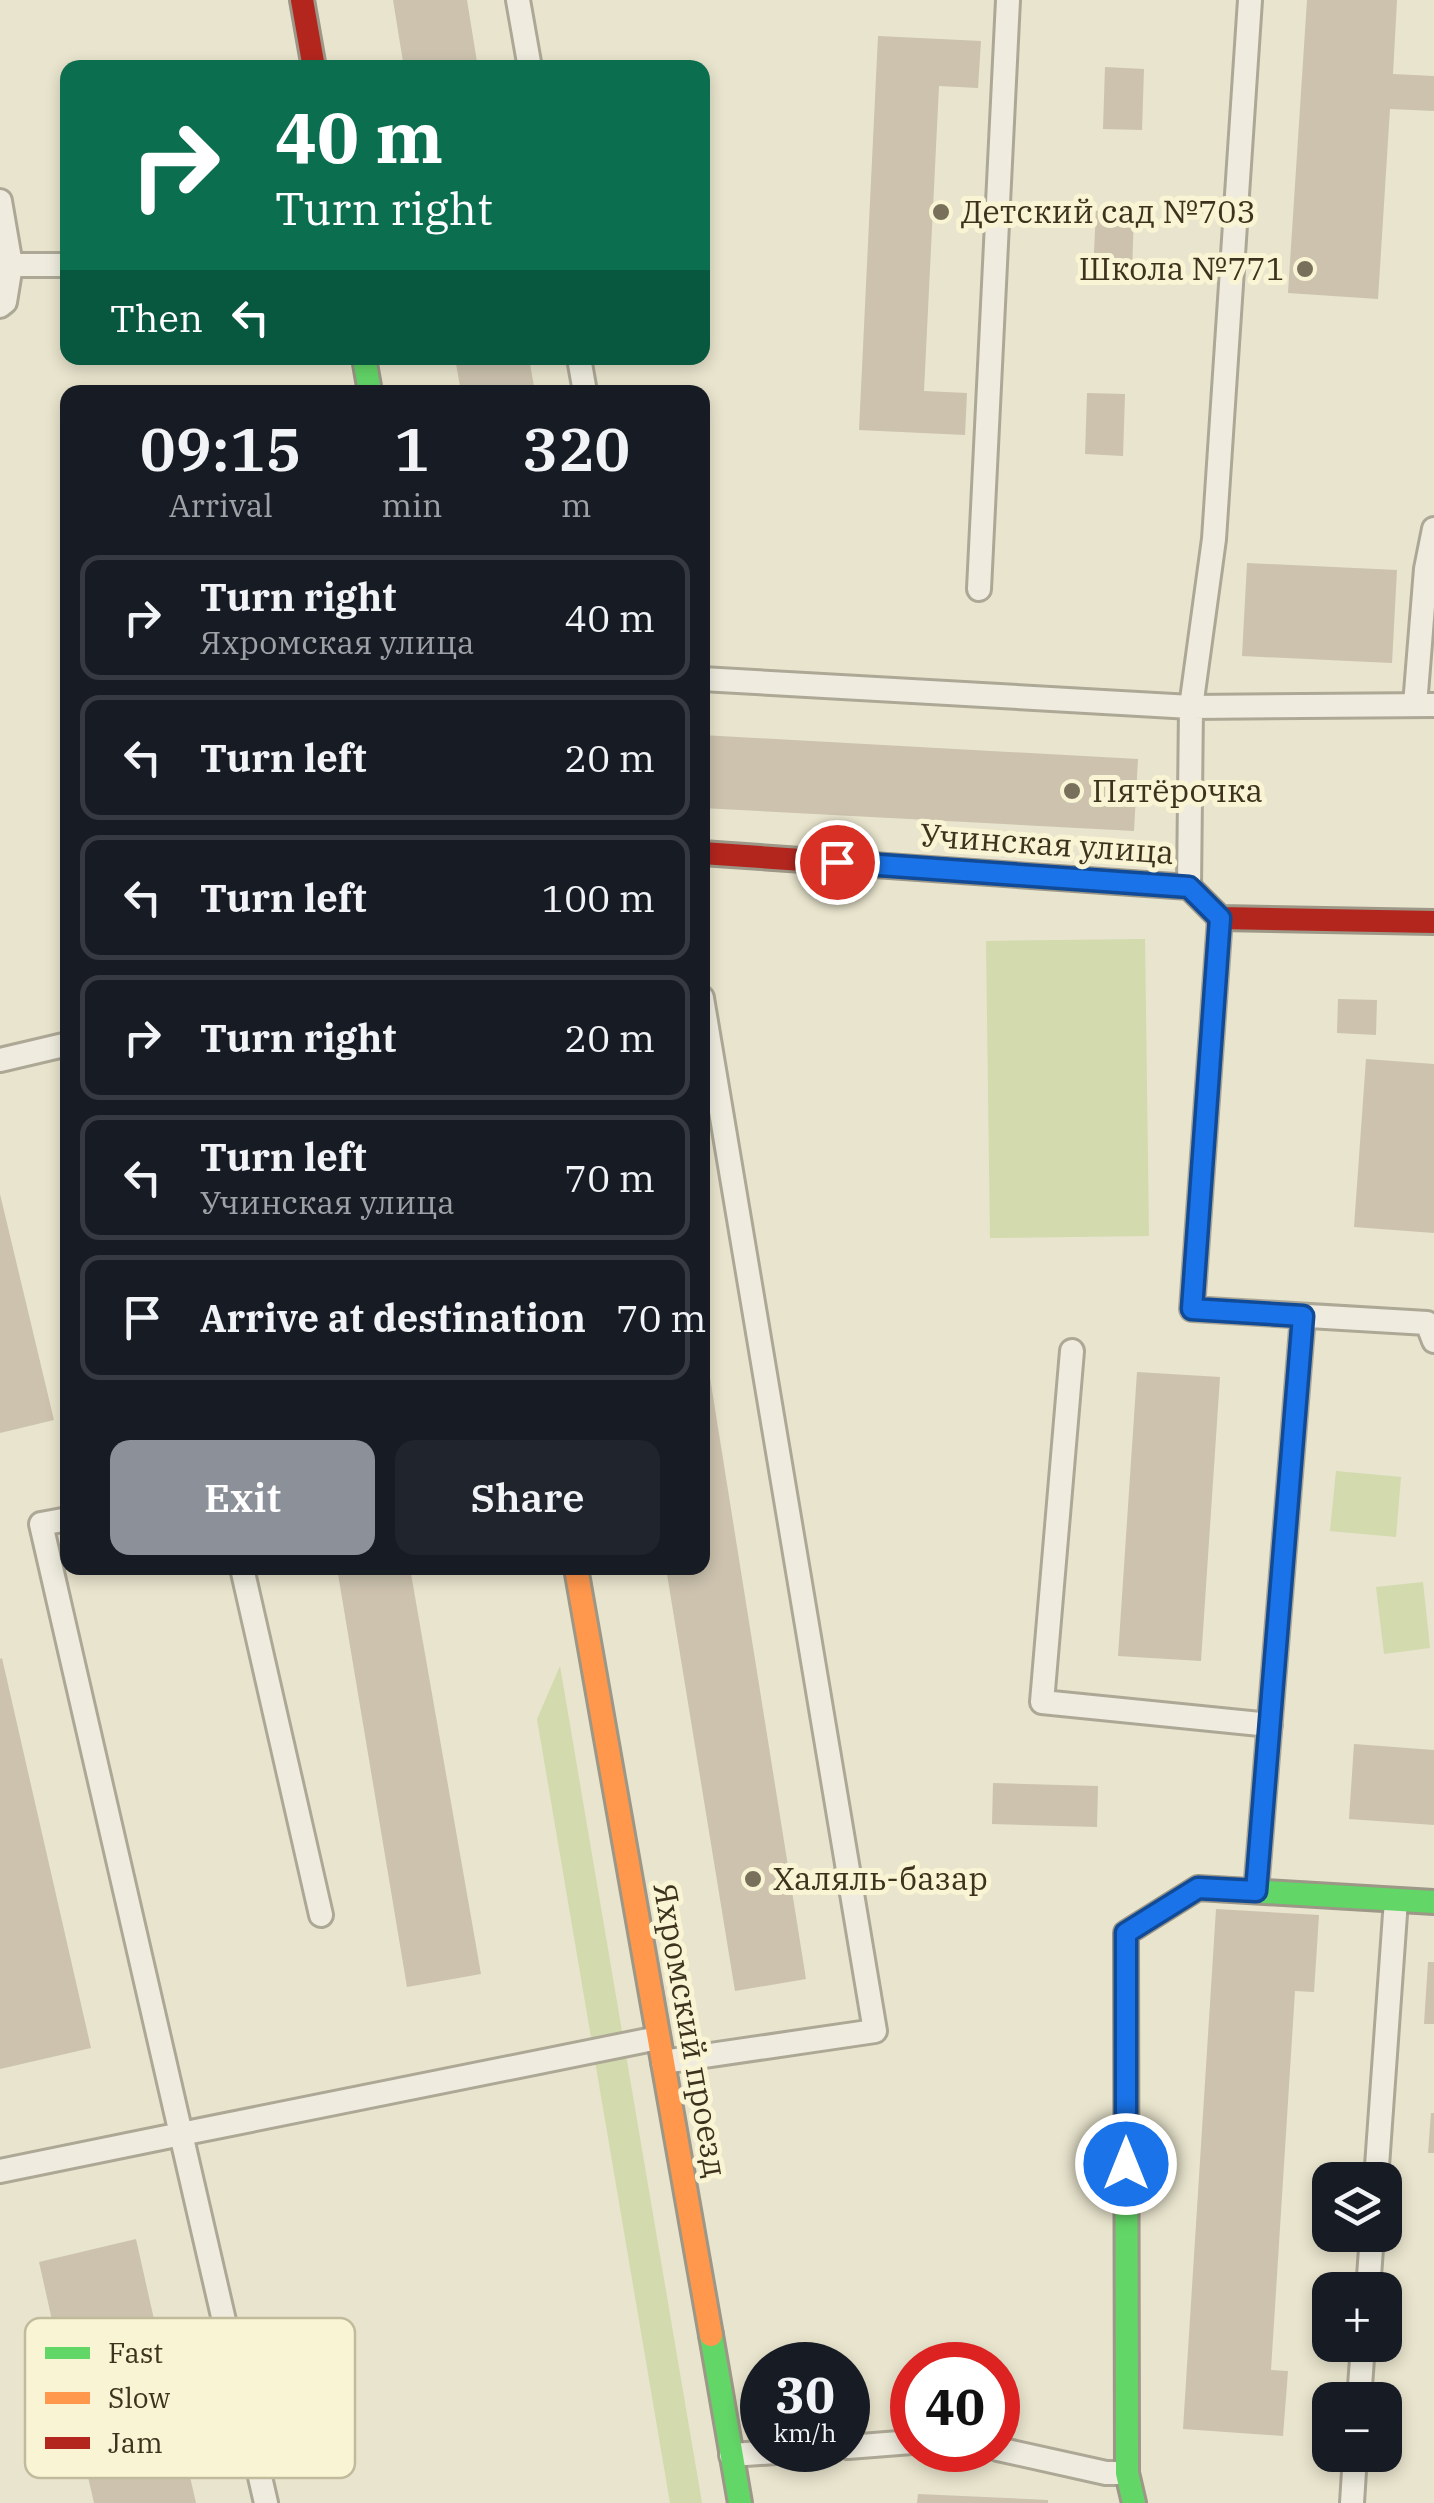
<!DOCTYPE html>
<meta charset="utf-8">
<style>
:root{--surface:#171b24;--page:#20242c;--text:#f1f3f6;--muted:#9ea1a6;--line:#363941;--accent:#8c9099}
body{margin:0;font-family:"IBM Plex Serif",serif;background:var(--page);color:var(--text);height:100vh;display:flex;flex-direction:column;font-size:38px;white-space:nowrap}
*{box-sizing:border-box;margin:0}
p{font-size:32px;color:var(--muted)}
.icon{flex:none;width:55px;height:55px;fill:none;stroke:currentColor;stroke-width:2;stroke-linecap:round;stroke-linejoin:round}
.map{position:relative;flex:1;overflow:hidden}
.side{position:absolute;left:60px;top:385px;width:650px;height:1190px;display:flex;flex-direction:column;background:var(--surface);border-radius:20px;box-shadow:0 5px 15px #0003}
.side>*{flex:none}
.guide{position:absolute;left:60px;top:60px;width:650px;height:305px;border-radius:20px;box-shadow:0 5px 15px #0003;background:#0b6e4f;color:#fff;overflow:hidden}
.tools{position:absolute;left:1312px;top:2162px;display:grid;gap:20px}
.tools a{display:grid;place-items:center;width:90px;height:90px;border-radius:20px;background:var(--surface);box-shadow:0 5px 15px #0003;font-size:50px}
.speed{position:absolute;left:740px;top:2342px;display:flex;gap:20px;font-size:50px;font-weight:700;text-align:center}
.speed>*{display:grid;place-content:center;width:130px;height:130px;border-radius:50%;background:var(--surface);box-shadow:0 5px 15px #0003;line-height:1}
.speed small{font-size:25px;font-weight:400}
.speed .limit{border:15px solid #d22;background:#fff;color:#111}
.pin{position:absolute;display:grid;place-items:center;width:85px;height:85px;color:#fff;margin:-42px;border:5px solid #fff;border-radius:50%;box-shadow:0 2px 10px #0007}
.me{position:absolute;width:110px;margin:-55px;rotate:0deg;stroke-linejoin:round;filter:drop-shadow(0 0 8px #0008)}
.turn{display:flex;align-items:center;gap:35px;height:210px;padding:0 50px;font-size:45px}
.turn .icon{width:130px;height:130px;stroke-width:2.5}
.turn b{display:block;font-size:70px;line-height:85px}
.then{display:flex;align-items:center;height:95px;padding:0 50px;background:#0003;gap:20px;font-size:38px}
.eta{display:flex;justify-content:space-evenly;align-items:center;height:170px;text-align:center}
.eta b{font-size:60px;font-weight:600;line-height:70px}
.button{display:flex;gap:20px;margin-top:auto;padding:20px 50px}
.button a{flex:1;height:115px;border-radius:20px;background:var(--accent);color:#fff;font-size:40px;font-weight:600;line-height:115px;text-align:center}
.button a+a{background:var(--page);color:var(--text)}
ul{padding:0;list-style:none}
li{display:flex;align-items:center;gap:30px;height:125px;margin:0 20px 15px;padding:0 30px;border:5px solid var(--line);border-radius:20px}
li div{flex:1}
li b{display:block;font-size:38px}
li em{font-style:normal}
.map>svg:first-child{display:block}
.green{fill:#d2daae}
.building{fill:#ccc2ae}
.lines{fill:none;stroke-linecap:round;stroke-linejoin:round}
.lane-casing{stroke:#ada896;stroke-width:28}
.fast-casing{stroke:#9c9786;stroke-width:28}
.slow-casing{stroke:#9c9786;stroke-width:28}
.jam-casing{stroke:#9c9786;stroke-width:28}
.lane{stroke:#efecdf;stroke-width:22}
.fast{stroke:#63d668;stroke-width:22}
.slow{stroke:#ff974d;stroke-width:22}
.jam{stroke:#b3261e;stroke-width:22}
.route-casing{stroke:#114b97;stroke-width:25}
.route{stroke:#1a73e8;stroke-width:18}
.poi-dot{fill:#79705b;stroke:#f9f4d3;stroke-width:4}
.labels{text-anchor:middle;stroke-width:10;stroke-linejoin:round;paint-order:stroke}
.poi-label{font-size:32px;fill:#3d321d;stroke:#f9f4d3;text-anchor:start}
.street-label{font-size:32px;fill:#3d321d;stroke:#f9f4d3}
.key{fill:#f9f4d3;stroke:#c1ba9c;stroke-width:2.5}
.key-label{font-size:28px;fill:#3d321d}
</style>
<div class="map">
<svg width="1434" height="2503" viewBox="0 0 1434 2503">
<rect width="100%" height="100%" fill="#e8e4cd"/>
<path class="green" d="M1145,939L1149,1236L990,1238L986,941Z
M1336,1471L1401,1477L1396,1537L1330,1531Z
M1423,1582L1430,1648L1384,1654L1376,1587Z
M560,1666L702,2503H670L537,1719Z"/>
<path class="building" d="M393,0H467L478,68H404Z
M1307,0H1397L1393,74L1434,76V111L1390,109L1378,299L1288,293Z
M878,36L981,41L978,88L939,86L924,391L967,393L965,435L859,430Z
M1105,67L1144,69L1142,130L1103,129Z
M1096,211L1134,212L1132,274L1093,272Z
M455,358H529L535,392H461Z
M1087,393L1125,394L1123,456L1085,454Z
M1247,563L1397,570L1392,663L1242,656Z
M702,735L1138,759L1134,831L702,808Z
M1338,999L1377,1000L1376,1035L1337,1033Z
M1366,1059L1434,1064V1233L1354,1227Z
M0,1194L54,1420L0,1433Z
M702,1346H705L806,1979L735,1991L666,1568H702Z
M1137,1372L1220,1377L1201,1661L1118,1656Z
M337,1568H410L481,1974L407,1987Z
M2,1658L91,2048L0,2069V1659Z
M1354,1744L1434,1750V1825L1349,1819Z
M993,1783L1098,1786L1097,1827L992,1824Z
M1216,1909L1319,1915L1314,1992L1295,1991L1271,2370L1288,2371L1283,2436L1183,2429Z
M1428,1962H1434V2024H1424Z
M1431,2113H1434V2153H1428Z
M136,2239L151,2306L196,2503H94L54,2329L39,2262Z
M918,2494L1048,2500V2503H917Z"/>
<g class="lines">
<defs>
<path id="lane" d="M518,0L530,68
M1250,0L1214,539L1191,707L1434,705
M0,201L11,265
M0,306L5,302L11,265H68
M579,358L585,392
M979,589L1008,0
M702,679L1191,707L1189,887
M1415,705L1426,569L1434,529
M1220,918L1192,1309L1427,1323L1434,1341
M0,1060L68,1044
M1072,1351L1042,1702L1270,1725
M242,1568L321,1915
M1256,1891L1303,1316
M663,2062L875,2031L702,998
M0,2171L181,2134L41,1524L68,1519
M1376,2180L1396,1900
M1368,2290L1372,2235
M1359,2400L1363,2345
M848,2447L912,2442
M998,2449L1106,2473H1126
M731,2455L806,2450
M266,2503L181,2134L658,2038
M1352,2503L1355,2455"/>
<path id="fast" d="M364,358L370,392
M711,2335L740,2503
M1134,2503L1127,2473L1126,1933L1198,1888L1434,1902"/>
<path id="slow" d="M576,1568L711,2335"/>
<path id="jam" d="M302,0L314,68
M702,853L1189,887L1220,918L1434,922"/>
</defs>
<use href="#lane" class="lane-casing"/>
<use href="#fast" class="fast-casing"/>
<use href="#slow" class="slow-casing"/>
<use href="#jam" class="jam-casing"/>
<use href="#lane" class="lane"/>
<use href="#fast" class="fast"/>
<use href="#slow" class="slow"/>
<use href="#jam" class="jam"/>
</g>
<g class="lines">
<defs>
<path id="route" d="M837,862L1189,887L1220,918L1192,1309L1303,1316L1256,1891L1198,1888L1126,1933V2164"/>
</defs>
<use href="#route" class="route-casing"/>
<use href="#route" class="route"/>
</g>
<g class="poi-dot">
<circle cx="941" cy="212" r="10"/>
<circle cx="1305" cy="269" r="10"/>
<circle cx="1072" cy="791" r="10"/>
<circle cx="753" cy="1879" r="10"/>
</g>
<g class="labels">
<g class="poi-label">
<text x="961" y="223">Детский сад №703</text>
<text x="1285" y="280" text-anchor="end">Школа №771</text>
<text x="1092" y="802">Пятёрочка</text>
<text x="773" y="1890">Халяль-базар</text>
</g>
<g class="street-label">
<text transform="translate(1047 844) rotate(4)" y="11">Учинская улица</text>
<text transform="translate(690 2030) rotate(80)" y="11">Яхромский проезд</text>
</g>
</g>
<rect x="25" y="2318" width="330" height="160" rx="15" class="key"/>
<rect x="45" y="2347" width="45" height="12" fill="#63d668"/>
<rect x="45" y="2392" width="45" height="12" fill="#ff974d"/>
<rect x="45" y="2437" width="45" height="12" fill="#b3261e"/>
<g class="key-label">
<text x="108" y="2363">Fast</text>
<text x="108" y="2408">Slow</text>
<text x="108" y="2453">Jam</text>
</g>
</svg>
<div class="tools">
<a><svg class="icon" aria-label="layers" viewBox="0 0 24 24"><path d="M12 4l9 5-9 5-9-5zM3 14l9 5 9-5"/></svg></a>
<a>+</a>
<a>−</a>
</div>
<div class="speed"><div>30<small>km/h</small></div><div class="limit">40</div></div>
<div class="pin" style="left:837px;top:862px;background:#d93025"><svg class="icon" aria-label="arrive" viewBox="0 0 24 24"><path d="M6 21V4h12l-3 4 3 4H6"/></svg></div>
<svg class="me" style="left:1126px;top:2164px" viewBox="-20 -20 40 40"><circle r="17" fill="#1a73e8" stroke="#fff" stroke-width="3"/><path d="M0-11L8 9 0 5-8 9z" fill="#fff"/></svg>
<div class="guide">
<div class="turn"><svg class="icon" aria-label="right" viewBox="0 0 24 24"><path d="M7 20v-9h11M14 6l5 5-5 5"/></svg><div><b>40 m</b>Turn right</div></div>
<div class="then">Then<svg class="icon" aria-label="left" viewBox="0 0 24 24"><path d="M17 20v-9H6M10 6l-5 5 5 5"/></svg></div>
</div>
<section class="side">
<div class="eta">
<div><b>09:15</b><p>Arrival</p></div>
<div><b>1</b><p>min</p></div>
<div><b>320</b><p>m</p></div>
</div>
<ul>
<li><svg class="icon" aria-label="right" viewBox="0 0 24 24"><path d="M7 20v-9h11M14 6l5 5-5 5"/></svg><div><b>Turn right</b><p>Яхромская улица</p></div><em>40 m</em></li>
<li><svg class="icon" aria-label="left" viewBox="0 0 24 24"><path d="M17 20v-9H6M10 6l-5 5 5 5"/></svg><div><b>Turn left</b></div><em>20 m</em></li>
<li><svg class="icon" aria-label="left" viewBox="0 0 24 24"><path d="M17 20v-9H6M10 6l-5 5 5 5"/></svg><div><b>Turn left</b></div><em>100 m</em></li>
<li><svg class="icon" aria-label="right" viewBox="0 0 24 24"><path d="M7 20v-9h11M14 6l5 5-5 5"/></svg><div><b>Turn right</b></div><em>20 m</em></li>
<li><svg class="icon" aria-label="left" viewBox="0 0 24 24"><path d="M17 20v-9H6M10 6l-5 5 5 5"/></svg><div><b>Turn left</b><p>Учинская улица</p></div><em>70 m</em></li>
<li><svg class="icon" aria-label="arrive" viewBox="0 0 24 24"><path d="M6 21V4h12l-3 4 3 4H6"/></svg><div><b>Arrive at destination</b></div><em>70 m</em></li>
</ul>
<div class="button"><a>Exit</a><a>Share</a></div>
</section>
</div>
